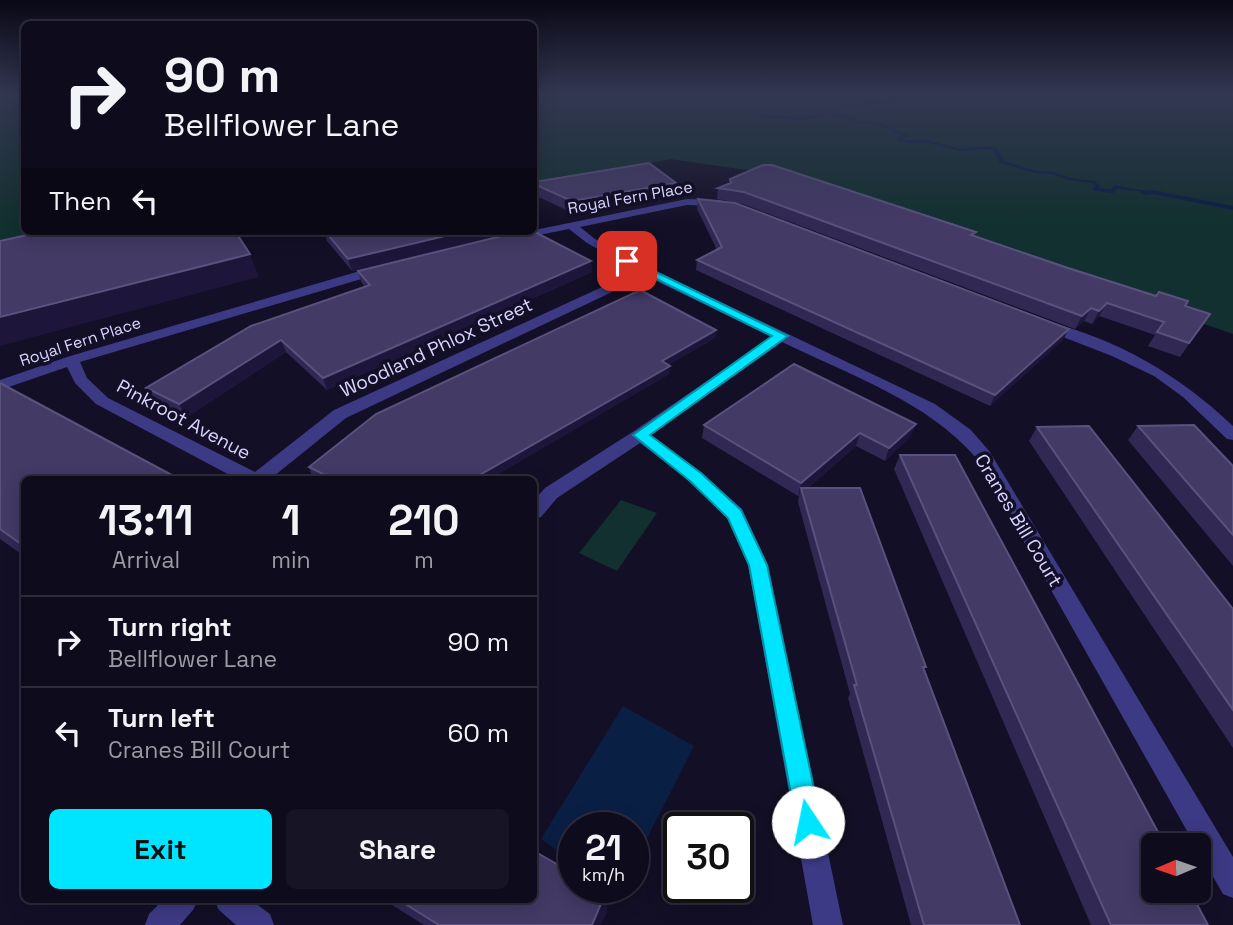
<!DOCTYPE html>
<style>
:root{--surface:#0e0b1c;--page:#171425;--text:#f1f3f6;--muted:#9b9ba3;--line:#2e2b3b;--accent:#00e5ff}
body{margin:0;font-family:"Space Grotesk",sans-serif;background:var(--page);color:var(--text);height:100vh;display:flex;flex-direction:column;font-size:26px;white-space:nowrap}
*{box-sizing:border-box;margin:0}
p{font-size:23px;color:var(--muted)}
.icon{flex:none;width:38px;height:38px;fill:none;stroke:currentColor;stroke-width:2;stroke-linecap:round;stroke-linejoin:round}
.map{position:relative;flex:1;overflow:hidden}
.panel{position:absolute;left:21px;top:476px;width:516px;height:427px;display:flex;flex-direction:column;background:var(--surface);border-radius:10px;box-shadow:0 4px 18px #0003,0 0 0 2px var(--line)}
.panel>*{flex:none}
.hud{position:absolute;left:21px;top:21px;width:516px;height:214px;border-radius:10px;box-shadow:0 4px 18px #0003,0 0 0 2px var(--line);background:#0e0b1c;color:var(--text);overflow:hidden}
.needle{width:46px;rotate:268deg}
.tools{position:absolute;left:1141px;top:833px;display:grid;gap:14px}
.tools a{display:grid;place-items:center;width:70px;height:70px;border-radius:10px;background:var(--surface);box-shadow:0 4px 18px #0003,0 0 0 2px var(--line);font-size:35px}
.speed{position:absolute;left:558px;top:812px;display:flex;gap:14px;font-size:35px;font-weight:700;text-align:center}
.speed>*{display:grid;place-content:center;width:91px;height:91px;border-radius:50%;background:var(--surface);box-shadow:0 4px 18px #0003,0 0 0 2px var(--line);line-height:1}
.speed small{font-size:18px;font-weight:400}
.speed .limit{border:4px solid #111;border-radius:10px;background:#fff;color:#111}
.pin{position:absolute;display:grid;place-items:center;width:60px;height:60px;color:#fff;margin:-30px;border-radius:14px;box-shadow:0 4px 10px #0006}
.me{position:absolute;width:77px;margin:-38px;rotate:349deg;stroke-linejoin:round;filter:drop-shadow(0 0 5px #0008)}
.turn{display:flex;align-items:center;gap:24px;height:147px;padding:0 28px;font-size:32px}
.turn .icon{width:91px;height:91px;stroke-width:2.5}
.turn b{display:block;font-size:49px;line-height:60px}
.then{display:flex;align-items:center;height:66px;padding:0 28px;background:#0003;gap:14px;font-size:26px}
.eta{display:flex;justify-content:space-evenly;align-items:center;height:119px;text-align:center}
.eta b{font-size:42px;font-weight:800;line-height:49px}
.button{display:flex;gap:14px;margin-top:auto;padding:14px 28px}
.button a{flex:1;height:80px;border-radius:10px;background:var(--accent);color:#111;font-size:28px;font-weight:800;line-height:80px;text-align:center}
.button a+a{background:var(--page);color:var(--text)}
ul{padding:0;list-style:none}
li{display:flex;align-items:center;gap:21px;height:91px;padding:0 28px;border-top:2px solid var(--line)}
li div{flex:1}
li b{display:block;font-size:26px}
li em{font-style:normal}
.map>svg:first-child{display:block}
.green{fill:#12302f}
.water{fill:#0a1f44}
.lines{fill:none;stroke-linecap:round;stroke-linejoin:round}
.stream{fill:#0a1f44;fill-rule:evenodd}
.minor{fill:#3d3a85;fill-rule:evenodd}
.wall{fill:#312854}
.shaded-wall{fill:#1d163a}
.building{fill:#433a66;stroke:#5a527e;stroke-width:2}
.route{fill:#00e5ff;stroke:#0095a6;stroke-width:2}
.labels{text-anchor:middle;stroke-width:7;stroke-linejoin:round;paint-order:stroke}
.far-street-label{font-size:16px;fill:#d9d4ff;stroke:#130f26}
.street-label{font-size:19px;fill:#d9d4ff;stroke:#130f26}
</style>
<div class="map">
<svg width="1233" height="925" viewBox="0 0 1233 925">
<rect width="100%" height="100%" fill="#130f26"/>
<path class="green" d="M0,94H24V231H137L0,263Z
M534,94H927L842,107L949,94H1233V334L761,172L670,159L534,186Z
M621,500L657,513L617,571L579,553Z"/>
<path class="water" d="M623,706L694,746L634,864V828H574V862L541,839Z"/>
<g class="lines">
<path class="stream" d="M825,112L854,118L860,122L868,121L894,127L896,130L908,134V136L902,139L905,140H928L961,149L987,146L997,148L1004,161L1036,171L1053,172L1070,178L1095,181L1100,186L1099,188L1111,189L1115,185C1125,187 1144,192 1153,190L1233,206V210L1153,194L1145,195L1138,191L1117,189L1113,193L1095,191L1092,189L1095,186L1092,183L1069,180L1052,174L1036,173L1000,163L993,150L984,149L961,151L928,143H908L897,140V138L902,135L893,132L891,129L868,123L859,124L852,120L826,114L820,117L802,120L756,117C780,111 799,123 825,112Z"/>
<path class="minor" d="M687,199L721,200L726,203L721,206L687,205L580,227L595,239L650,268L935,404L971,430L990,452L1233,857V898L1223,894L1199,852V845H1195L977,459C928,401 849,375 782,342L651,435L702,473L742,509L768,565L843,925H813L748,565L727,518L690,481L640,443L557,498L541,517L534,519V500L545,488L634,431L771,337L646,276L346,418L269,480H239L96,404L75,383L67,367L0,390V380L67,357L377,266H385V272L80,362L87,378L108,398L255,472L334,410L637,271L587,243L569,229L514,240L508,237L510,235Z
M1045,321C1119,340 1178,374 1233,426V440L1227,439L1183,397L1154,376L1112,356L1040,328V322Z
M163,900H198L193,910L180,925H145L149,914Z
M214,900H251L270,914L274,925H236L219,910Z"/>
</g>
<path class="wall" d="M730,179L976,232L975,236L1210,314L1180,357L1148,346L1155,335L1099,316L1092,324L1084,321L1075,329L743,204L717,199L718,188L729,183Z
M534,182L675,194L573,213L534,195Z
M698,199L1063,340L990,406L696,270L697,260L717,250L697,209Z
M324,231H514V232L352,271L327,241Z
M358,271L592,272L327,390L286,352L187,417L154,401L146,388L365,287L361,282Z
M716,330L715,338L668,365L669,374L488,480H320L312,476L309,467Z
M0,383L24,480V556L0,539Z
M916,424L910,437L885,461L856,446L808,488L926,667L924,669L1020,925H911L848,698L850,694L798,502L799,495L798,496L702,438L704,425Z
M1138,426L1233,466V566L1128,440Z
M1037,427L1233,609V748L1029,441Z
M900,455L1208,925H1091L894,469Z
M606,892L607,911L600,925H424L384,900H534Z"/>
<path class="shaded-wall" d="M676,183L675,194L573,213L572,201Z
M466,231H514V232L352,271L348,259Z
M250,254L259,277L0,346V317Z
M591,261L592,272L327,390L323,378Z
M1107,303L1099,316L1092,324L1099,311Z
M1091,308L1084,321L1075,329L1082,316Z
M1069,329L1063,340L990,406L995,395Z
M716,330L715,338L661,369L662,361Z
M281,340L286,352L187,417L179,404Z
M670,366L669,374L488,480H475L478,476Z
M916,424L910,437L885,461L889,448Z
M860,433L856,446L803,492L801,488L799,495L798,496L801,483Z
M606,892L607,911L600,925H592Z"/>
<path class="building" d="M649,163L676,183L572,201L534,184V182Z
M763,165H772L976,232L971,235L1068,268L1156,296L1159,292L1188,301L1185,306L1210,314L1189,343L1157,332L1164,322L1107,303L1099,311L1091,308L1082,316L744,192L718,188L731,183L730,179Z
M698,199L735,203L1069,329L995,395L697,260L722,247Z
M45,231H235L250,254L0,317V241Z
M325,231H466L348,259Z
M522,231H533L591,261L323,378L281,340L179,404L146,388L251,326L370,285L358,271Z
M640,290L716,330L662,361L670,366L478,476L475,480H335L309,467L376,414Z
M794,364L916,424L889,448L860,433L801,483L704,425Z
M0,383L181,480H24V546L0,529Z
M1194,425L1233,466V535L1138,426Z
M1089,426L1233,609V710L1037,427Z
M900,455H955L1165,845H1153V891H1190L1208,925H1111Z
M801,488H860L926,667H923L1020,925H924L854,685H857Z
M534,851L574,874V887H597L606,892L592,925H439L399,900H534Z"/>
<linearGradient id="sky" x2="0" y2="1"><stop stop-color="#0a0815"/><stop offset="0.42" stop-color="#333752"/><stop offset="1" stop-color="#333752" stop-opacity="0"/></linearGradient>
<rect width="1233" height="224" fill="url(#sky)"/>
<path class="route" d="M627,258L788,336L650,435L701,473L741,510L767,565L821,822L817,831L808,835L799,831L796,822L749,565L728,518L690,481L633,435L772,336L624,263V259Z"/>
<g class="labels">
<g class="far-street-label">
<text transform="translate(630 197) rotate(-10)" y="6">Royal Fern Place</text>
<text transform="translate(80 341) rotate(-18)" y="6">Royal Fern Place</text>
</g>
<g class="street-label">
<text transform="translate(436 347) rotate(-25)" y="7">Woodland Phlox Street</text>
<text transform="translate(184 419) rotate(28)" y="7">Pinkroot Avenue</text>
<text transform="translate(1019 520) rotate(59)" y="7">Cranes Bill Court</text>
</g>
</g>
</svg>
<div class="tools">
<a><svg class="needle" viewBox="-14 -14 28 28"><path d="M0-13l5 13h-10z" fill="#e53935"/><path d="M0 13l5-13h-10z" fill="#9b9ba3"/></svg></a>
</div>
<div class="speed"><div>21<small>km/h</small></div><div class="limit">30</div></div>
<div class="pin" style="left:627px;top:261px;background:#d93025"><svg class="icon" aria-label="arrive" viewBox="0 0 24 24"><path d="M6 21V4h12l-3 4 3 4H6"/></svg></div>
<svg class="me" style="left:808px;top:822px" viewBox="-20 -20 40 40"><circle r="19" fill="#fff"/><path d="M0-13L10 11 0 6-10 11z" fill="#00e5ff"/></svg>
<div class="hud">
<div class="turn"><svg class="icon" aria-label="right" viewBox="0 0 24 24"><path d="M7 20v-9h11M14 6l5 5-5 5"/></svg><div><b>90 m</b>Bellflower Lane</div></div>
<div class="then">Then<svg class="icon" aria-label="left" viewBox="0 0 24 24"><path d="M17 20v-9H6M10 6l-5 5 5 5"/></svg></div>
</div>
<section class="panel">
<div class="eta">
<div><b>13:11</b><p>Arrival</p></div>
<div><b>1</b><p>min</p></div>
<div><b>210</b><p>m</p></div>
</div>
<ul>
<li><svg class="icon" aria-label="right" viewBox="0 0 24 24"><path d="M7 20v-9h11M14 6l5 5-5 5"/></svg><div><b>Turn right</b><p>Bellflower Lane</p></div><em>90 m</em></li>
<li><svg class="icon" aria-label="left" viewBox="0 0 24 24"><path d="M17 20v-9H6M10 6l-5 5 5 5"/></svg><div><b>Turn left</b><p>Cranes Bill Court</p></div><em>60 m</em></li>
</ul>
<div class="button"><a>Exit</a><a>Share</a></div>
</section>
</div>
